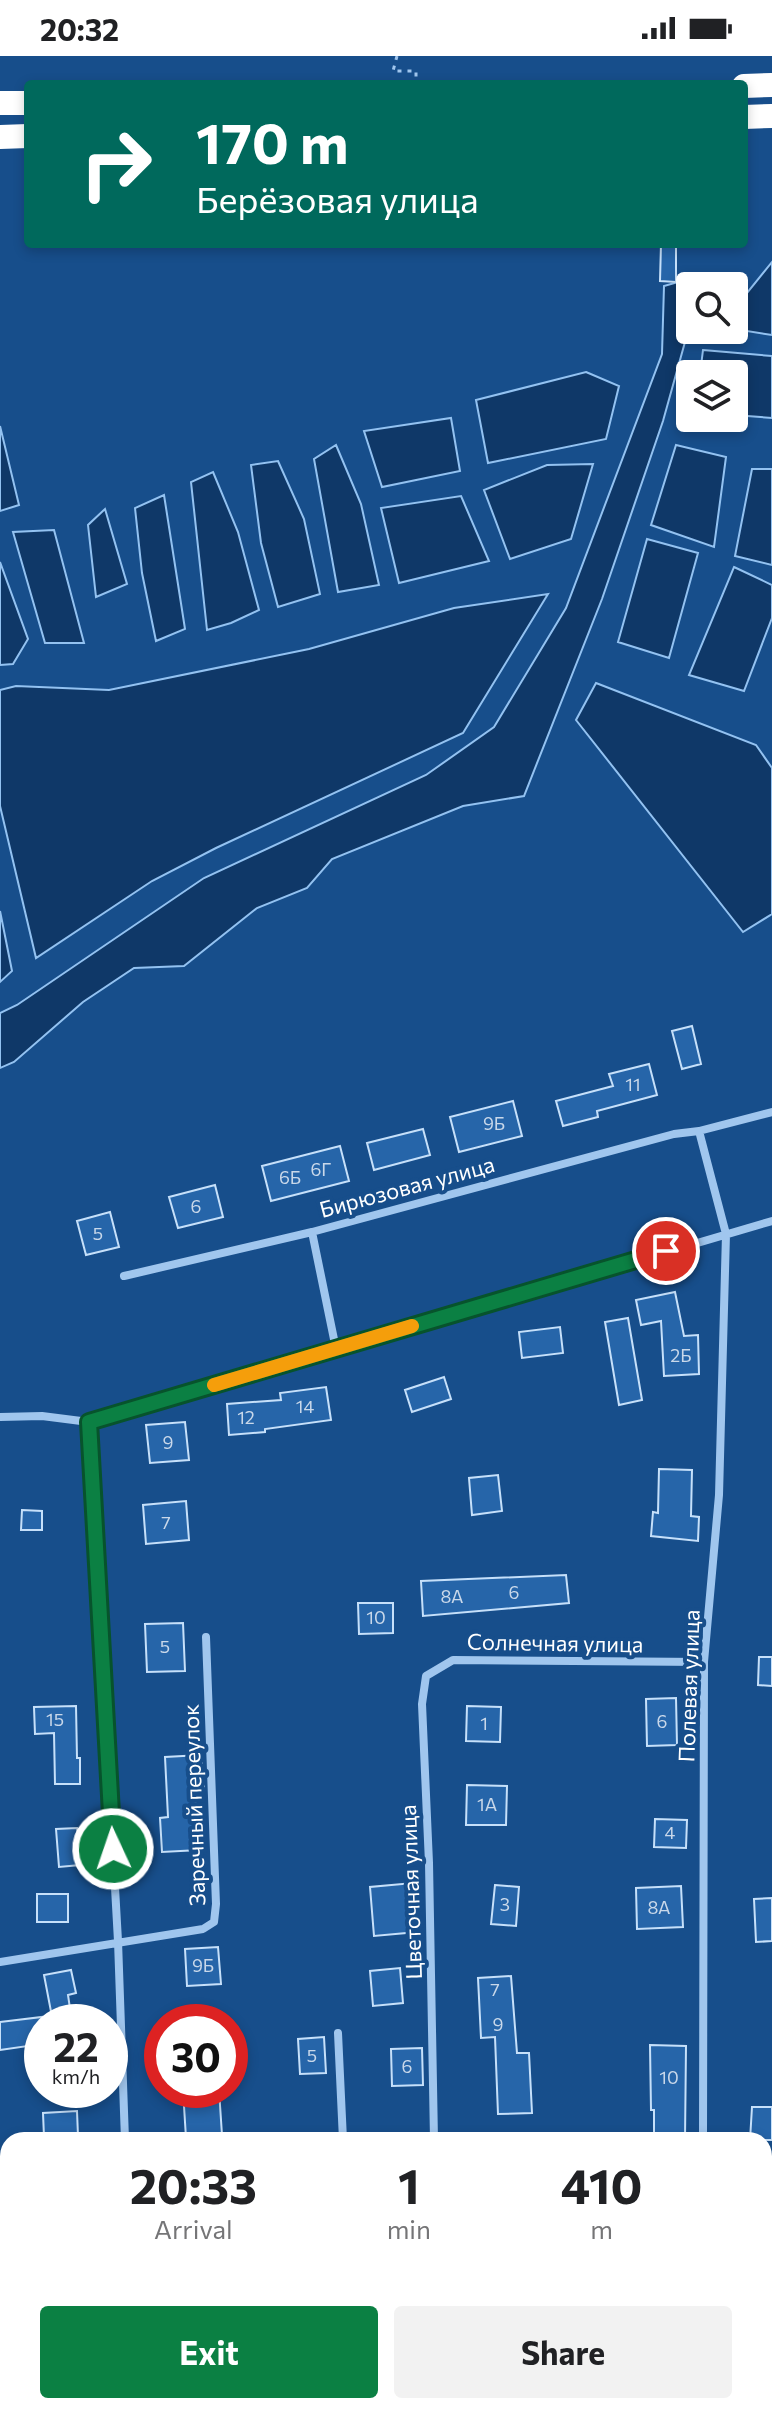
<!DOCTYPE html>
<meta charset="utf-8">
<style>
:root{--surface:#fff;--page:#f2f2f2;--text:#202124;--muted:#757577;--accent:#0b8043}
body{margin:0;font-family:Commissioner,sans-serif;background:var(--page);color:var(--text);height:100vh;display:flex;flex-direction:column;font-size:30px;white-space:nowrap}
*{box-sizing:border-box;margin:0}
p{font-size:26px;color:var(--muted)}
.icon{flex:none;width:44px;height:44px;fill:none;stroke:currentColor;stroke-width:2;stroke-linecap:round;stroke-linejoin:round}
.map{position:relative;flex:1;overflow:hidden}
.drawer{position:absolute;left:0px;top:2076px;width:772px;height:282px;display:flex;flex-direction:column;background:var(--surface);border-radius:24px 24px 0 0;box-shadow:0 4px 12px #0003}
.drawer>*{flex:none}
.guide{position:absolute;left:24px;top:24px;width:724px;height:168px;border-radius:8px;box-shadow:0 4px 12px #0003;background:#00695c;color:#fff;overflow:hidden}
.tools{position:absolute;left:676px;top:216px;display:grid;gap:16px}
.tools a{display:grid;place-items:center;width:72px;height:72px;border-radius:8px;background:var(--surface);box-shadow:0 4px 12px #0003;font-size:40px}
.speed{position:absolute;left:24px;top:1948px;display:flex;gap:16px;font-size:40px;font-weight:700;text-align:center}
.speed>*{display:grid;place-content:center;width:104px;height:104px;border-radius:50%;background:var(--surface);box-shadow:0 4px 12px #0003;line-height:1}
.speed small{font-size:20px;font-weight:400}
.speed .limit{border:12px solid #d22;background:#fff;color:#111}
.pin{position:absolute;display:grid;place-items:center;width:68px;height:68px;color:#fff;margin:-34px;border:4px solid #fff;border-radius:50%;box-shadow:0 2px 8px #0007}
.me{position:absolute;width:88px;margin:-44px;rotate:357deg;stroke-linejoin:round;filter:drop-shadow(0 0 6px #0008)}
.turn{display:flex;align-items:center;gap:28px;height:168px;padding:0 40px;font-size:36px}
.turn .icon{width:104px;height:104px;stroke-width:2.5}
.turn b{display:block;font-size:56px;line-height:68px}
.eta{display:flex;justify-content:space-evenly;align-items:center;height:136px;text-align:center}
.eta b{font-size:48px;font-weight:700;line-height:56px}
.cta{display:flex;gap:16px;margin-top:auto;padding:16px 40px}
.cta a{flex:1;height:92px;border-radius:8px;background:var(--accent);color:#fff;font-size:32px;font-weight:700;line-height:92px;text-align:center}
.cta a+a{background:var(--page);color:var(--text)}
.status{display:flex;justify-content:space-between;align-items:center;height:56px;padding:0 40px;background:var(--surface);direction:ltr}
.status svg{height:22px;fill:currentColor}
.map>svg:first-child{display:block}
.water{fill:#0f3868;stroke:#93c2f1;stroke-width:2}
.building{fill:#2665a9;stroke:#c6e0fa;stroke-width:2}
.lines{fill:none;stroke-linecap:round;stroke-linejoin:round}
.path{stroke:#a0c6ee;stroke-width:3;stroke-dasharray:4 6;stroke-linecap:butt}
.street{stroke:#a0c6ee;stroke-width:8}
.highway{stroke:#fff;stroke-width:24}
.route-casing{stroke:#07532c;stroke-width:20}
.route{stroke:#0b8043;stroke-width:14}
.slow{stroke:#f59e0b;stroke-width:14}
.labels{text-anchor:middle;stroke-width:8;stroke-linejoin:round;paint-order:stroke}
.number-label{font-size:18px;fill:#c9d8ea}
.street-label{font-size:22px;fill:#fff;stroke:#174e8b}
</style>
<div class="status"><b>20:32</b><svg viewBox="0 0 49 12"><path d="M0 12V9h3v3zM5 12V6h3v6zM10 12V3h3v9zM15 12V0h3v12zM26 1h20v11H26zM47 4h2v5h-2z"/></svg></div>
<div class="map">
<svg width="772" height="2357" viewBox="0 0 772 2357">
<rect width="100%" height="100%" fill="#174e8b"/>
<path class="water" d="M772,206V279L734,273V253Z
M692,222L690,268L663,365L602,543L524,740L463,750L332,803L307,832L257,852L184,910L134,912L83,946L14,1006L0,1012V957L17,949L204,822L426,719L494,671L566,552L662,298L664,230Z
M703,294L772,300V362L734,359V318H700Z
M586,316L619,330L606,383L488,407L476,344Z
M451,362L460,415L382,431L364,375Z
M0,370L19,449L0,455Z
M336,389L361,448L379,529L338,536L314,403Z
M676,389L726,401L714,491L651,469Z
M278,405L304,463L320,538L278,551L261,487L251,409Z
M593,408L571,483L510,503L484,434L547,409Z
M752,413H772V509L735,500Z
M213,416L238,476L259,554L231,567L207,574L191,426Z
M164,439L185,573L156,585L142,517L135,452Z
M461,440L489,505L399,527L381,452Z
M105,453L127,528L96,541L88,469Z
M54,474L84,587H45L13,476Z
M647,483L698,497L669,602L618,586Z
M0,506L28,583L13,608L0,609Z
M734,511L772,529V562L744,635L689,619Z
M548,538L463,677L216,792L152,825L36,902L0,750V634L16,630L109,634L309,593L454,552Z
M596,627L756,689L772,712V858L743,876L576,664Z
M0,855L12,915L0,926Z"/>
<path class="building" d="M661,188H676V226L660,225Z
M692,970L701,1008L682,1013L672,975Z
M649,1008L657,1039L597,1055L598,1061L563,1070L556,1045L613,1030L609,1018Z
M513,1045L522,1080L459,1096L450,1061Z
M423,1073L430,1099L374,1114L367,1087Z
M340,1090L349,1125L271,1145L262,1110Z
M215,1129L223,1161L178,1172L169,1141Z
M110,1156L119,1191L86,1199L77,1165Z
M675,1236L684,1280L698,1279L699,1318L664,1320L661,1265L641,1269L636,1244Z
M628,1262L642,1344L619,1349L605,1266Z
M560,1271L563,1297L522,1302L519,1276Z
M444,1321L451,1343L412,1356L405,1334Z
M326,1331L331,1364L265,1373V1376L229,1379L227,1348L281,1344L280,1337Z
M185,1366L189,1404L150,1407L146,1369Z
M659,1413L692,1414L691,1460L699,1461L698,1485L651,1480L653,1456L658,1457Z
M498,1419L502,1455L472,1459L469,1422Z
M186,1445L189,1484L146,1488L143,1449Z
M22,1454L42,1455V1474H21Z
M566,1519L569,1547L423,1560L421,1525Z
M358,1547H393V1577L359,1578Z
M183,1567L185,1615L147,1616L145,1568Z
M759,1601H772V1630L758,1629Z
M676,1642L677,1689L647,1690L646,1643Z
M76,1650L77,1702H80V1728H55L54,1677L35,1678L34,1651Z
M467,1650L501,1651L500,1686L466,1685Z
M201,1699L204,1734L195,1735L199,1794L162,1796L160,1762L168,1761L165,1701Z
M467,1729L507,1730L506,1769H466Z
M655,1763L687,1764L686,1792L654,1791Z
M77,1772L80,1809L59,1811L56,1773Z
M413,1827L417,1876L374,1880L370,1831Z
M495,1829L519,1831L516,1870L491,1868Z
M681,1830L683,1871L637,1873L636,1832Z
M37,1838H68V1866H37Z
M772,1842V1885L756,1886L754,1843Z
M218,1891L221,1928L187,1930L185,1893Z
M400,1912L403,1947L373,1950L370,1915Z
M71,1914L76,1937L68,1939L72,1966H53L44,1919Z
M511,1920L517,1997H529L532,2057L498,2058L495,1981L481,1982L478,1922Z
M42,1961V1988L0,1994V1966Z
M324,1981L326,2017L300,2018L298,1983Z
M650,1989L686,1990L685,2084H654V2054H651Z
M422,1992L423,2029L392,2030L391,1993Z
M183,2034H219L222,2079L186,2082Z
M752,2051H772V2084H750Z
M77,2055L78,2080L44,2081L43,2057Z"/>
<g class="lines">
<path class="path" d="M397,0L393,15H416V28"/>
<path class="street" d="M699,1075L772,1056
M312,1176L336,1293
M124,1220L312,1176L674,1078L699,1075L726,1178L719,1439L704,1606L703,2084
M0,1361L42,1360L89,1366L772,1165
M89,1366L118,1885L125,2084
M0,1906L203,1873L214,1866L216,1848L206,1581
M338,1977L343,2084
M434,2084L429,1807L422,1648L426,1620L453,1604L704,1606
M137,2350V2357
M486,2350L521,2357
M703,2357V2350"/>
<path class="highway" d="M744,30L772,29
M0,47H28
M744,61L772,60
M0,81L28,80"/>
</g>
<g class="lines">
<defs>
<path id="route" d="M113,1793L89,1366L666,1195"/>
</defs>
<use href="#route" class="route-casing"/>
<use href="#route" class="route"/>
<path class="slow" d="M214,1329L412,1270"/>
</g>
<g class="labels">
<g class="number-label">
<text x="633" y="1035">11</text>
<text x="494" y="1074">9Б</text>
<text x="321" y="1120">6Г</text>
<text x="290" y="1128">6Б</text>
<text x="196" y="1157">6</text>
<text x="98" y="1184">5</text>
<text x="681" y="1306">2Б</text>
<text x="305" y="1357">14</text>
<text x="246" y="1368">12</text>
<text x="168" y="1393">9</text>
<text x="166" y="1473">7</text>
<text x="514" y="1543">6</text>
<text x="452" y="1547">8А</text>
<text x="376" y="1568">10</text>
<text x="165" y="1597">5</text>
<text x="55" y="1670">15</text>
<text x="662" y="1672">6</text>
<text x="484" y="1674">1</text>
<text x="487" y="1755">1А</text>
<text x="670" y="1783">4</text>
<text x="505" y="1855">3</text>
<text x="659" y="1858">8А</text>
<text x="203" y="1916">9Б</text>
<text x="495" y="1940">7</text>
<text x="498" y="1975">9</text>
<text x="312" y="2006">5</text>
<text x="407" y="2017">6</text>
<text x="669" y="2028">10</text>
</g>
<g class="street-label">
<text transform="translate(407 1131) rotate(-15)" y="8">Бирюзовая улица</text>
<text transform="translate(555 1587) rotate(1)" y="8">Солнечная улица</text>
<text transform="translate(689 1630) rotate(-88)" y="8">Полевая улица</text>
<text transform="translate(194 1749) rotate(-92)" y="8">Заречный переулок</text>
<text transform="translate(411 1836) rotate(-92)" y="8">Цветочная улица</text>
</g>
</g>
</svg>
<div class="tools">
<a><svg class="icon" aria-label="search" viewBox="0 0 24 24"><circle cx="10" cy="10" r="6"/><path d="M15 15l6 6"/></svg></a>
<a><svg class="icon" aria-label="layers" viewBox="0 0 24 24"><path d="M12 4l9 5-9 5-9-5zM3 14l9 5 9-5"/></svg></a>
</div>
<div class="speed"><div>22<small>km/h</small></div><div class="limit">30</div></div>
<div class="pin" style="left:666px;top:1195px;background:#d93025"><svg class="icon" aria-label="arrive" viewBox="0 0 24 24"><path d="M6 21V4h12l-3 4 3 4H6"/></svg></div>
<svg class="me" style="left:113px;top:1793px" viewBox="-20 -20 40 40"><circle r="17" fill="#0b8043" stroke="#fff" stroke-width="3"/><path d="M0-11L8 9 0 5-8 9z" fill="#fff"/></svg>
<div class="guide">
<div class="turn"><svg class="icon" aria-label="right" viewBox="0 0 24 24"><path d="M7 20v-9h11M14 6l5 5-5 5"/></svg><div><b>170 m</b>Берёзовая улица</div></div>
</div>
<section class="drawer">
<div class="eta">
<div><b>20:33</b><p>Arrival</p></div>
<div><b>1</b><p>min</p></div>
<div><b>410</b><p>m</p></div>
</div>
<div class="cta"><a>Exit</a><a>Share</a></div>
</section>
</div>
